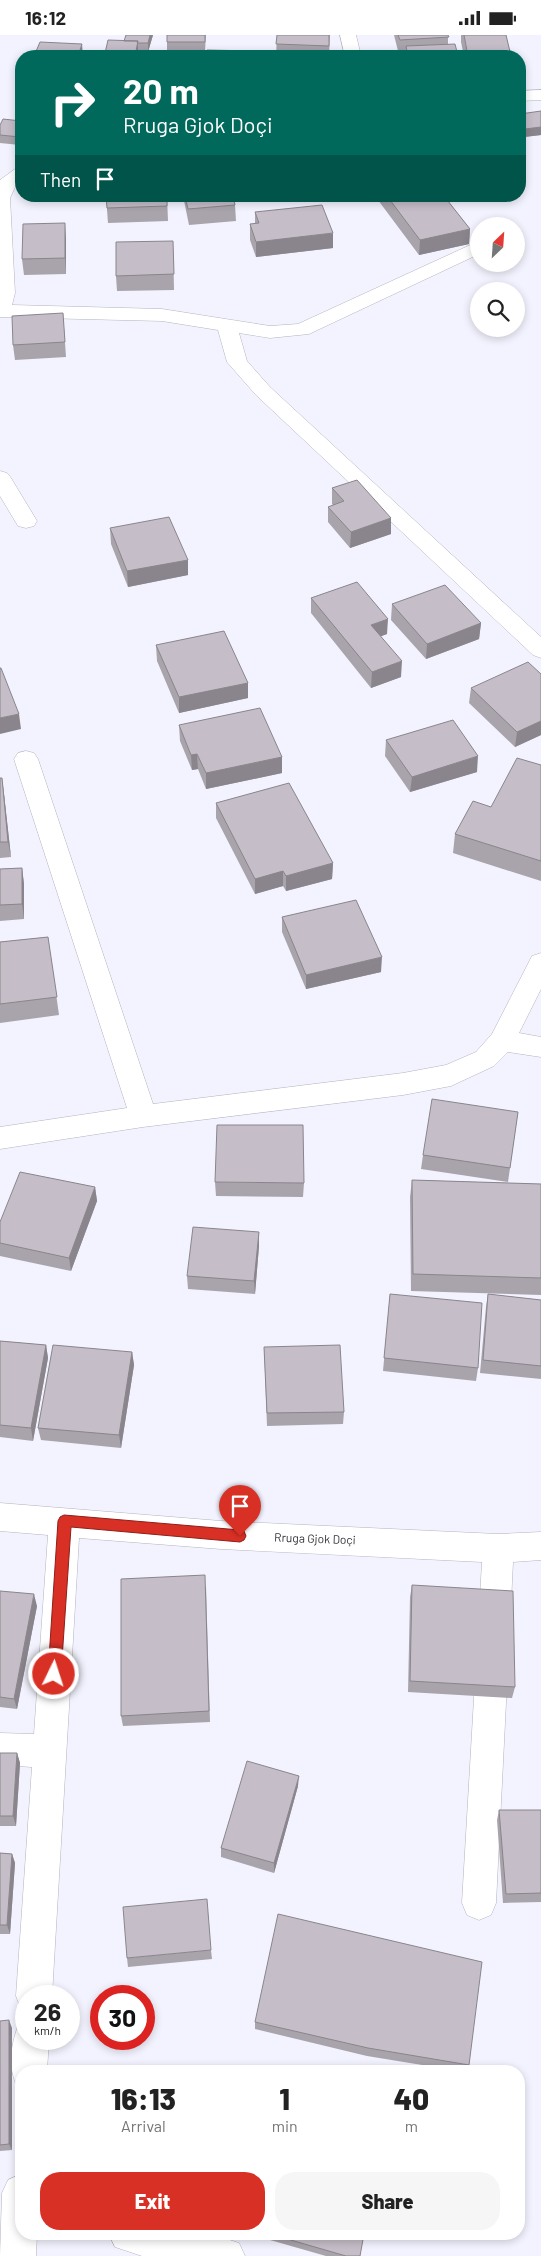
<!DOCTYPE html>
<meta charset="utf-8">
<style>
:root{--surface:#fff;--page:#f6f6f6;--text:#222;--muted:#767676;--accent:#d93025}
body{margin:0;font-family:Barlow,sans-serif;background:var(--page);color:var(--text);height:100vh;display:flex;flex-direction:column;font-size:19px;white-space:nowrap}
*{box-sizing:border-box;margin:0}
p{font-size:16px;color:var(--muted)}
.icon{flex:none;width:28px;height:28px;fill:none;stroke:currentColor;stroke-width:2;stroke-linecap:round;stroke-linejoin:round}
.map{position:relative;flex:1;overflow:hidden}
.details{position:absolute;left:15px;top:2030px;width:510px;height:175px;display:flex;flex-direction:column;background:var(--surface);border-radius:20px;box-shadow:0 2px 8px #0003}
.details>*{flex:none}
.guide{position:absolute;left:15px;top:15px;width:511px;height:152px;border-radius:20px;box-shadow:0 2px 8px #0003;background:#00695c;color:#fff;overflow:hidden}
.needle{width:32px;rotate:25deg}
.buttons{position:absolute;left:470px;top:182px;display:grid;gap:10px}
.buttons a{display:grid;place-items:center;width:55px;height:55px;border-radius:50%;background:var(--surface);box-shadow:0 2px 8px #0003;font-size:25px}
.speed{position:absolute;left:15px;top:1950px;display:flex;gap:10px;font-size:25px;font-weight:700;text-align:center}
.speed>*{display:grid;place-content:center;width:65px;height:65px;border-radius:50%;background:var(--surface);box-shadow:0 2px 8px #0003;line-height:1}
.speed small{font-size:12px;font-weight:400}
.speed .limit{border:8px solid #d22;background:#fff;color:#111}
.pin{position:absolute;display:grid;place-items:center;width:42px;height:42px;color:#fff;margin:-51px -21px;border-radius:50% 50% 50% 0;rotate:-45deg;box-shadow:0 0 5px #0007}
.pin .icon{rotate:45deg}
.me{position:absolute;width:55px;margin:-28px;rotate:4deg;stroke-linejoin:round;filter:drop-shadow(0 0 4px #0008)}
.turn{display:flex;align-items:center;gap:18px;height:105px;padding:0 25px;font-size:22px}
.turn .icon{width:65px;height:65px;stroke-width:2.5}
.turn b{display:block;font-size:35px;line-height:42px}
.then{display:flex;align-items:center;height:48px;padding:0 25px;background:#0003;gap:10px;font-size:19px}
.eta{display:flex;justify-content:space-evenly;align-items:center;height:85px;text-align:center}
.eta b{font-size:30px;font-weight:800;line-height:35px}
.cta{display:flex;gap:10px;margin-top:auto;padding:10px 25px}
.cta a{flex:1;height:58px;border-radius:20px;background:var(--accent);color:#fff;font-size:20px;font-weight:800;line-height:58px;text-align:center}
.cta a+a{background:var(--page);color:var(--text)}
.status{display:flex;justify-content:space-between;align-items:center;height:35px;padding:0 25px;background:var(--surface);direction:ltr}
.status svg{height:14px;fill:currentColor}
.map>svg:first-child{display:block}
.lines{fill:none;stroke-linecap:round;stroke-linejoin:round}
.minor-casing{stroke:#b3b4be;stroke-width:1}
.minor{fill:#fff;fill-rule:evenodd}
.wall{fill:#a9a3ac}
.shaded-wall{fill:#8a858c}
.building{fill:#c5bec8;stroke:#8a858c}
.route{fill:#d93025;stroke:#8d1f18}
.labels{text-anchor:middle;stroke-width:4;stroke-linejoin:round;paint-order:stroke}
.street-label{font-size:12px;fill:#333338;stroke:#fff}
</style>
<div class="status"><b>16:12</b><svg viewBox="0 0 49 12"><path d="M0 12V9h3v3zM5 12V6h3v6zM10 12V3h3v9zM15 12V0h3v12zM26 1h20v11H26zM47 4h2v5h-2z"/></svg></div>
<div class="map">
<svg width="541" height="2221" viewBox="0 0 541 2221">
<rect width="100%" height="100%" fill="#f2f3fe"/>
<g class="lines">
<defs>
<path id="minor" d="M340,0H356L361,21H345Z
M541,55V65L520,66V56Z
M21,133V146L16,150L10,163L15,258L12,270L162,274L270,291L298,289L479,206V219L309,299L270,303L239,298L247,326L270,352L541,602V623L533,620L256,360L227,327L218,295L162,286L0,282V145L15,134Z
M0,436L7,438L11,443L37,486L34,491L26,493L18,491L0,461Z
M26,716L34,718L38,724L153,1069L403,1038L446,1030L476,1017L492,999L532,921L541,918V954L519,998L541,1002V1022L508,1017L494,1031L451,1051L403,1060L143,1092L0,1114V1092L127,1073L14,724L18,718Z
M0,1468L221,1486L498,1499L541,1497V1525L513,1527L496,1868L491,1880L479,1885L467,1880L462,1868L482,1527L221,1514L79,1503L52,1961H26V1976L21,1974L16,1961L32,1732L0,1730V1698L34,1699L48,1500L0,1496Z
M26,1988V2004H49L47,2036H21V2051L16,2049C8,2030 11,2010 18,1991Z
M21,2139V2199H37L36,2221H0L2,2158L8,2145Z
M109,2199H211L239,2208L245,2221H142L115,2212Z"/>
</defs>
<use href="#minor" class="minor-casing"/>
<use href="#minor" class="minor"/>
</g>
<path class="wall" d="M153,0L148,17L138,16L124,6Z
M167,0H206L205,16H167Z
M277,0H330L329,21H276Z
M394,0H448V9L458,21H405V19L399,20Z
M461,0H506L511,21H464L461,7Z
M541,76V100L524,102L520,96V79Z
M21,86L20,110L0,108V90Z
M106,161H167L168,186L108,188Z
M183,161H233L235,170L236,186L189,190Z
M375,161H444L470,194L469,209L419,220Z
M255,177L333,213L256,222L250,205V189H255Z
M66,203V239L24,240L22,224Z
M173,206L174,255L117,256L116,241Z
M63,278L66,322L15,325L13,310Z
M332,453L391,483V499L350,513L328,487V472L333,470L332,469Z
M110,493L188,540L128,552L111,509Z
M311,563L387,599L381,601L401,642L371,653L311,578Z
M392,569L481,588L479,604L426,624L391,585Z
M156,610L248,648V663L179,678L157,626Z
M541,639V700L515,712L469,668L471,653Z
M179,690L282,722V738L206,754L198,734L192,735L180,706Z
M386,705L477,737L410,757L385,721Z
M541,730V846L453,818L455,799L491,772Z
M0,743H2L4,759L11,822L0,823Z
M216,768L333,828L332,844L286,856L283,851L255,859L216,783Z
M22,833L24,849V884L0,886V834Z
M282,882L381,937L306,954L282,897Z
M48,902L59,980L0,988V907Z
M518,1077L508,1147L421,1134L423,1120Z
M412,1145L541,1149V1260L411,1256L410,1162Z
M215,1147L304,1148L303,1162L216,1161Z
M95,1152L97,1166L71,1236L0,1221V1187Z
M259,1197V1211L255,1259L188,1254L187,1241Z
M390,1259L478,1333L476,1346L383,1336Z
M488,1259L541,1265V1344L480,1338L486,1272Z
M0,1306L46,1310L48,1323L33,1406L0,1402Z
M264,1312L344,1377L343,1389L267,1391Z
M132,1317L134,1330L121,1413L41,1405L38,1393Z
M412,1550L515,1652L512,1663L408,1657L410,1562Z
M206,1551L210,1687L123,1691L121,1681Z
M0,1556L37,1571L17,1674L0,1672Z
M0,1718H17L20,1728L16,1791H0Z
M298,1751L274,1838L221,1822V1813Z
M499,1775H541V1867L503,1868L497,1785Z
M0,1818L12,1819L15,1828L10,1899H0Z
M211,1915L212,1924L128,1932L127,1923Z
M0,1986L12,1993V2115L0,2116Z
M255,1987L469,2030L467,2036H459L367,2021L255,1994Z
M270,2199L360,2221H326L270,2205Z"/>
<path class="shaded-wall" d="M150,0H153L148,17V8Z
M138,6V21H135Z
M82,9L83,21H78Z
M541,92V100L524,102L525,94Z
M21,98V109L20,110V102Z
M65,188L66,203V239L65,223Z
M470,194L469,209L419,220L420,205Z
M333,198V213L256,222V207Z
M391,483V499L350,513L351,497Z
M188,525V540L128,552L127,536Z
M388,584L387,599L371,605V590Z
M481,588L479,604L426,624L427,609Z
M402,626L401,642L371,653L372,637Z
M248,648V663L179,678V662Z
M19,679L21,694L0,699V683Z
M541,686V700L515,712L517,697Z
M197,719L198,734L192,735L191,720Z
M478,721L477,737L410,757L412,742Z
M282,722V738L206,754V738Z
M2,743L4,759L11,822L8,807Z
M333,828L332,844L286,856V841Z
M22,833L24,849V884L22,869Z
M283,836V851L255,859V844Z
M382,922L381,937L306,954V940Z
M95,1152L97,1166L71,1236L69,1223Z
M259,1197V1211L255,1259L254,1246Z
M46,1310L48,1323L33,1406L31,1393Z
M132,1317L134,1330L121,1413L119,1400Z
M34,1559L37,1571L17,1674L14,1664Z
M17,1718L20,1728L16,1791L13,1781Z
M299,1741L298,1751L274,1838V1828Z
M12,1819L15,1828L10,1899L7,1890Z
M9,1985L12,1993V2115L9,2109Z"/>
<path class="building" d="M126,0H150L148,8H137L138,6H124Z
M167,0H205V7H167Z
M277,0H329V11L276,9Z
M398,0H448L449,2L400,5Z
M464,0H506L511,21H468Z
M108,5L138,6L135,21H98L99,17L105,18Z
M40,7L82,9L78,21H34Z
M455,9L458,21H408L406,11Z
M207,15L254,16V21H206Z
M541,76V92L525,94L520,86V79Z
M3,84L21,86V98L20,102L0,100V90Z
M106,161H167V171L107,173Z
M185,161H233L235,170L188,174Z
M387,161H444L470,194L420,205Z
M322,170L333,198L256,207L250,189L259,188L255,177Z
M65,188V223L22,224L23,189Z
M173,206L174,239L116,241V207Z
M63,278L65,307L13,310L12,281Z
M357,445L391,483L351,497L328,472L344,466L332,453Z
M169,482L188,525L127,536L110,493Z
M357,547L388,584L371,590L402,626L372,637L311,563Z
M445,550L481,588L427,609L392,569Z
M224,596L248,648L179,662L156,610Z
M528,627L541,639V686L517,697L471,653Z
M0,633H1L19,679L0,683Z
M260,673L282,722L206,738L197,719L191,720L179,690Z
M453,685L478,721L412,742L386,705Z
M517,723L541,730V826L455,799L473,766L491,772Z
M0,743H2L8,807H0Z
M289,748L333,828L286,841L283,836L255,844L216,768Z
M22,833V869L0,870V834Z
M356,865L382,922L306,940L282,882Z
M48,902L57,962L0,969V907Z
M432,1064L518,1077L510,1133L423,1120Z
M217,1090H303L304,1148L215,1147Z
M20,1137L95,1152L69,1223L0,1208V1187Z
M412,1145L541,1149V1243L413,1239Z
M193,1192L259,1197L254,1246L187,1241Z
M390,1259L482,1268L478,1333L384,1323Z
M488,1259L541,1265V1331L483,1325Z
M0,1306L46,1310L31,1393L0,1390Z
M53,1310L132,1317L119,1400L38,1393Z
M340,1310L344,1377L267,1378L264,1312Z
M205,1540L209,1676L121,1681V1544Z
M412,1550L513,1556L515,1652L410,1646Z
M0,1556L34,1559L14,1664L0,1662Z
M0,1718H17L13,1781H0Z
M247,1726L299,1741L274,1828L221,1813Z
M499,1775H541V1858L506,1859Z
M0,1818L12,1819L7,1890H0Z
M207,1864L211,1915L127,1923L123,1872Z
M278,1879L482,1927L469,2030L368,2013L255,1987Z
M9,1985V2109L0,2110V1986Z
M270,2199H364L360,2221H346Z"/>
<path class="route" d="M64,1480L240,1495L244,1496L246,1501L244,1505L240,1507L71,1492L61,1639L59,1644L54,1645L50,1644L48,1639L58,1486L60,1482Z"/>
<g class="labels">
<g class="street-label">
<text transform="translate(315 1504) rotate(2)" y="4">Rruga Gjok Doçi</text>
</g>
</g>
</svg>
<div class="buttons">
<a><svg class="needle" viewBox="-14 -14 28 28"><path d="M0-13l5 13h-10z" fill="#e53935"/><path d="M0 13l5-13h-10z" fill="#767676"/></svg></a>
<a><svg class="icon" aria-label="search" viewBox="0 0 24 24"><circle cx="10" cy="10" r="6"/><path d="M15 15l6 6"/></svg></a>
</div>
<div class="speed"><div>26<small>km/h</small></div><div class="limit">30</div></div>
<div class="pin" style="left:240px;top:1501px;background:#d93025"><svg class="icon" aria-label="arrive" viewBox="0 0 24 24"><path d="M6 21V4h12l-3 4 3 4H6"/></svg></div>
<svg class="me" style="left:54px;top:1639px" viewBox="-20 -20 40 40"><circle r="17" fill="#d93025" stroke="#fff" stroke-width="3"/><path d="M0-11L8 9 0 5-8 9z" fill="#fff"/></svg>
<div class="guide">
<div class="turn"><svg class="icon" aria-label="right" viewBox="0 0 24 24"><path d="M7 20v-9h11M14 6l5 5-5 5"/></svg><div><b>20 m</b>Rruga Gjok Doçi</div></div>
<div class="then">Then<svg class="icon" aria-label="arrive" viewBox="0 0 24 24"><path d="M6 21V4h12l-3 4 3 4H6"/></svg></div>
</div>
<section class="details">
<div class="eta">
<div><b>16:13</b><p>Arrival</p></div>
<div><b>1</b><p>min</p></div>
<div><b>40</b><p>m</p></div>
</div>
<div class="cta"><a>Exit</a><a>Share</a></div>
</section>
</div>
